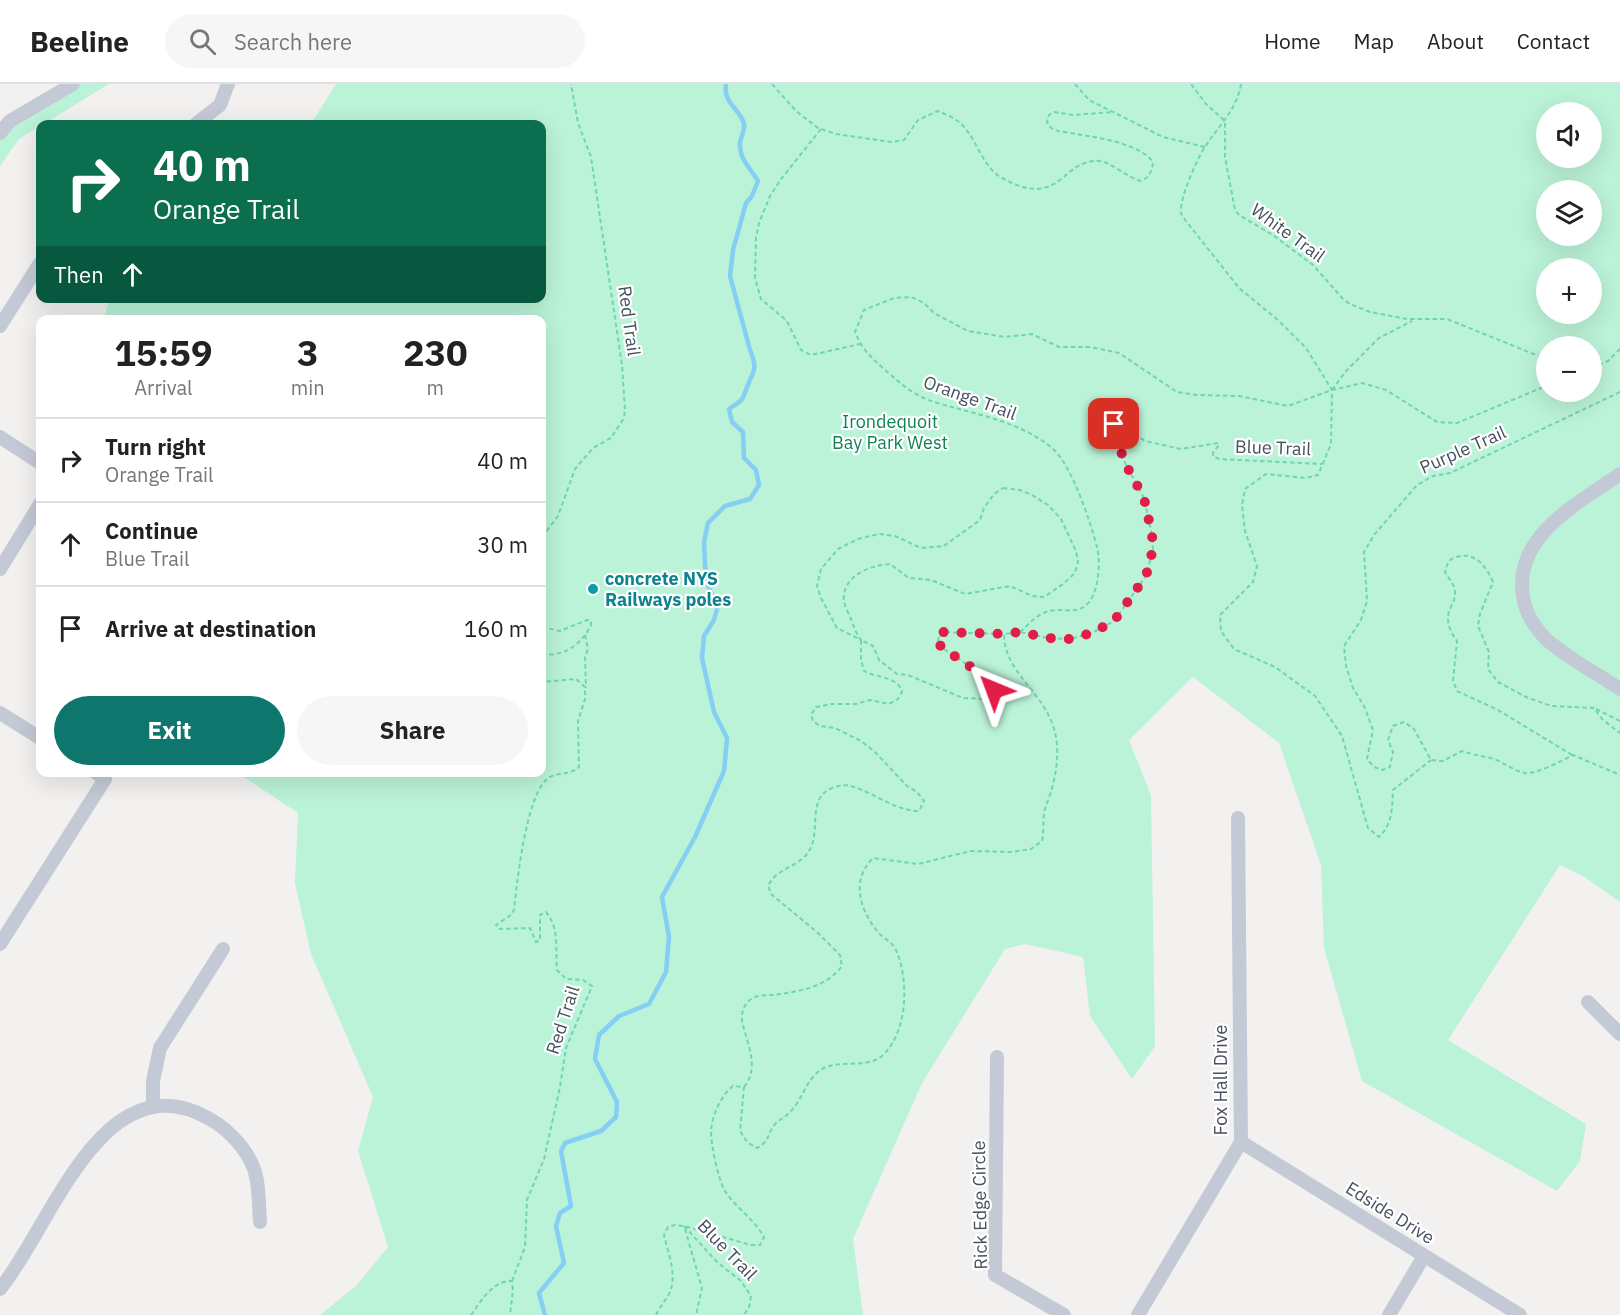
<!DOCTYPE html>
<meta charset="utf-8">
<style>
:root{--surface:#fff;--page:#f6f6f6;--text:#222;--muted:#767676;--line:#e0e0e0;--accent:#0f766e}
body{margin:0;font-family:"IBM Plex Sans",sans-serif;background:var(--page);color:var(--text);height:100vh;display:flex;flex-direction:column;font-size:22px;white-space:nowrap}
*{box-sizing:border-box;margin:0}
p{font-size:20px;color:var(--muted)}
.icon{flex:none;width:33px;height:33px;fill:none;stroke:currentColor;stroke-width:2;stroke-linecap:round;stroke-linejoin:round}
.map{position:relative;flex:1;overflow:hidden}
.details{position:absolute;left:36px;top:231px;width:510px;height:462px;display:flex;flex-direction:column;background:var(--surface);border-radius:12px;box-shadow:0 6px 24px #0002}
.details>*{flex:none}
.banner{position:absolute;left:36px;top:36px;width:510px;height:183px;border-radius:12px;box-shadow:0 6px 24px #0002;background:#0b6e4f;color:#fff;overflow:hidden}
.fabs{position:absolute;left:1536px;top:18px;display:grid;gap:12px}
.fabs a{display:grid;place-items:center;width:66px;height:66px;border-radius:50%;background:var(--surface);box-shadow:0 6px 24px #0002;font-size:30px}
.pin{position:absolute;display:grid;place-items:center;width:51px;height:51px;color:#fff;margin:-26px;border-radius:12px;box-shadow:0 3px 9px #0006}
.me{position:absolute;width:66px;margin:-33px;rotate:316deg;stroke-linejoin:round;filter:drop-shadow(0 0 4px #0008)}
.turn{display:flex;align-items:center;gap:21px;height:126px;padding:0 18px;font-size:27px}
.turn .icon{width:78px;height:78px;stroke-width:2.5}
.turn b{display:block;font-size:42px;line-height:51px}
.then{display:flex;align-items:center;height:57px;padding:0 18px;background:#0003;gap:12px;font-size:22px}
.eta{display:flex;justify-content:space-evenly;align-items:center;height:102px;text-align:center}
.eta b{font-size:36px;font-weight:700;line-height:42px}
.cta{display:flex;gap:12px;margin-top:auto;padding:12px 18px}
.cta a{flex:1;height:69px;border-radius:36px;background:var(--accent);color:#fff;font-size:24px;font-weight:700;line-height:69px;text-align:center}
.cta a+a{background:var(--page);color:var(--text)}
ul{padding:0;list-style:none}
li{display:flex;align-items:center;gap:18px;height:84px;padding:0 18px;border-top:2px solid var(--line)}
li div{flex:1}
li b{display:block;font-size:22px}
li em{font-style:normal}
header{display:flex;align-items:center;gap:36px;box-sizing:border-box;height:84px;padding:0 30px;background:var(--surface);border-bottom:2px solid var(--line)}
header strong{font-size:28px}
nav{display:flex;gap:33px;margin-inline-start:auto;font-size:21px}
.search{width:420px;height:54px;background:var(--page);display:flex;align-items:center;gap:15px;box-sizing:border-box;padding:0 21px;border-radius:33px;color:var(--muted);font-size:22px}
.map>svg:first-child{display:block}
.green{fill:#bbf3d8;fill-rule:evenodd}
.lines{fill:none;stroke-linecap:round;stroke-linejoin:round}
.stream{stroke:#85cef4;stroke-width:4.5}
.path{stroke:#70d5b0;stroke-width:2;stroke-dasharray:4.5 3;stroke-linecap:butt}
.street{stroke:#c3cad6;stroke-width:14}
.route{stroke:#e11d48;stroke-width:10;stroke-dasharray:0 18}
.culture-dot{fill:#0f9aa8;stroke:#fff;stroke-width:2}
.labels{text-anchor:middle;stroke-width:4.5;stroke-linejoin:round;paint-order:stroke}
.street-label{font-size:18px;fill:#46505f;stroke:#fff}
.park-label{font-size:18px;fill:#0f8358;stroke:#fff}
.culture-label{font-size:18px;font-weight:bold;fill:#0d838f;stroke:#fff;text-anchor:start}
</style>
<header>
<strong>Beeline</strong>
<div class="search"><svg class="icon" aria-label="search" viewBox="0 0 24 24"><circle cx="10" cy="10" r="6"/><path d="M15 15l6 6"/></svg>Search here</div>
<nav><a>Home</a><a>Map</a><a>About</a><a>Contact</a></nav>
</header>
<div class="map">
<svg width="1620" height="1231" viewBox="0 0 1620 1231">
<rect width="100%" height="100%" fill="#f3f0f0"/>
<path class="green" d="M73,0H109L19,55L0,82V49Z
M336,0H1620V818L1583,792L1560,781L1448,956L1586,1040L1580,1077L1557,1107L1362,997L1324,864L1321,781L1279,659L1193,593L1129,656L1151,711L1155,962L1132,995L1090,932L1083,873L1025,860L1005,865L922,999L853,1155L863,1231H320L357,1201L388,1163L358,1067L373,1013L311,870L295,799L298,729L238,689L542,688V236H104L109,215L542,214V40H311ZM1546,28H1592V74H1546ZM1546,106H1592V152H1546ZM1546,184H1592V230H1546ZM1546,262H1592V308H1546Z"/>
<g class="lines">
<path class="stream" d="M545,1231L539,1209L564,1179L556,1142L560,1129L571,1122L561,1067L565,1059L601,1047L616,1033L617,1018L595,975L599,951L619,932L649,920L666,888L669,853L662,813L695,753L724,687L727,654L714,628L702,574L704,552L714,536L718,522L707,500L705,481L704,458L708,439L725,422L750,415L759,401L756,386L744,374L743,348L732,338L729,325C742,316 742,318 747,303C754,286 758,285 750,266L730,192L733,166L746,119L752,112L758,97C751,85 739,75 740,60C740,52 747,45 743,37C737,23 723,18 726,0"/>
<path class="path" d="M772,0L796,27L818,44L836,50L891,58L904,56L918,36L938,27C945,30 953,33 959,38C978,54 981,84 1004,95C1062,126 1061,74 1100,77C1110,78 1128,94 1141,97C1150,93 1152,87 1153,78C1136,56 1085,52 1058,47L1051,44L1047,38L1049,31L1054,28L1073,31L1113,28
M1075,0L1089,16L1163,53L1205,63
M1191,0L1206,20L1225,37V73L1235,126L1239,131L1273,151L1313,181L1343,215L1350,220L1370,228L1407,235H1447L1546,275
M1241,0C1237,26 1218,42 1205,63C1197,75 1179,115 1181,129C1182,132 1184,134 1186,137L1239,204L1278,236L1306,264L1332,306L1331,360L1318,391L1306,394L1266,390L1245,405L1242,421L1245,447L1257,482L1253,498L1220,531L1221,547L1234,565L1275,583L1315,612L1342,652L1368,744L1379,753C1393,740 1392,723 1393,706L1431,676
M821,45L781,95L770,112L759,139L756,154L755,194L761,215L787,237L801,266L811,271L860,260
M1592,279L1601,280
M1592,284L1608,277L1620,265
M1332,306L1346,287L1379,254L1412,237
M1620,308L1450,389L1433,392L1417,401L1374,451L1364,468L1367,517L1361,536L1344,562L1346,582L1353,604L1365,624L1373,646L1367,675L1374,683L1382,686L1390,683L1393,668L1388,656L1393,642L1404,638L1414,645L1431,676L1443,677L1462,667C1473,671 1484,672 1494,675C1505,679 1514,687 1525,689C1534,691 1564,676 1573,671L1620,691
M1003,404L1020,406L1032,411L1048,421L1061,435L1076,467L1078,478L1075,489L1063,500L1044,513L1032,512L1010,502L965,510L931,496L909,494L890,480C870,481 841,492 844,518C845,523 849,530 851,535C854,543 856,549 861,556L837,544L821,514L817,502L821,485L838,465L858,455L879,450L895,452L921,464L944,462L980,436L984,424L994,410Z
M542,453L558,432L575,385L593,364L611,354L624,334L625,326L622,281L591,73L578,39L571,0
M542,543L560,547L587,536L591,537V541C581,561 564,573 542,570
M1020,548C1029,540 1037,530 1049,527C1061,524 1075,530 1085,522C1099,512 1101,477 1097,463C1090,437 1072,381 1052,364C1025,341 985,332 952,323C941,320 928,317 918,311C906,305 896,295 885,286C871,273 863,267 855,248L864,226L894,214L911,213L924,219L934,229L968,247L1005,253L1032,250L1059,263H1091L1119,269L1177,308L1197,311L1239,312L1288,322L1332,306L1362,299L1386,306L1437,338L1457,339L1546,302
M585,551L588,565L585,573L586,604
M1596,625L1620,637
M1572,671L1498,626L1457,607L1453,597L1457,557C1450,547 1445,537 1450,525C1452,520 1455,516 1455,511C1456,502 1449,495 1445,488C1447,480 1448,476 1456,473C1475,467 1486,482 1493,498L1480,530L1478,542L1489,568L1488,585L1498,598L1526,613L1551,622L1594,624L1602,635L1620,649
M744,1003C760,984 747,959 742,937C741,927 745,917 755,913C760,911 768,911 774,911C799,907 826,904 842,882L840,871L818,849L771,810L768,801C771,798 773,793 777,791C786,783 799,780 807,770C823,750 805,715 832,704C840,701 846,700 854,703C876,710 896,727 919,727L924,717L917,708L907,702L875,668L861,657L835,644L820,642L813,637L811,631L816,623L832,620H856L870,616L889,620L898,615L902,608C898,592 876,594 864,587L861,576V556L873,562L879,576L897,590L908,591L963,614L986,615L995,606L992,597L941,563L938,557L940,548L1003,550
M684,1142L717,1178L741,1197L751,1212L749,1223L744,1231
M685,1145L702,1204L696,1231
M512,1197L525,1163L527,1116L544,1075L560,1003L566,964L592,902L583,896L566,895L557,886C555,864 560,845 546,828L540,831V856L536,858L530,844L499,845L496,841L511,831L514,826C517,797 526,715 546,696C555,687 570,692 579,683L578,637L585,615V603L576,595L542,598
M471,1231C481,1217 493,1196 512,1197L513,1206L510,1231
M656,1231C660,1223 665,1217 669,1210C678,1192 668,1169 664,1151L668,1143L675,1141L684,1142L751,1161H760L764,1153C754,1135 736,1124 725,1107C718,1095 711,1061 711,1047C712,1032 721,1011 733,1002L744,1003L740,1047L747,1058L757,1064C771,1057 767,1048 776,1039C780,1035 786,1033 790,1028C802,1016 806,997 819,987C837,973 868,987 884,970C908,946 909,895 896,866C893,858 882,854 877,847C859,824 851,796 873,774L918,780L971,767L1011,768L1031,765L1042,757C1044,747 1043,738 1044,729C1045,723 1048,717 1050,711C1058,685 1062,656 1048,630C1034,603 1004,583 1004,550L1020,548L1048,554L1070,555L1092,549L1114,537L1146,492L1153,465L1152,451L1144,414L1125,379L1113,344L1114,340L1118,339L1145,357L1181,365L1218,359L1219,361L1213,369V372L1219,375L1322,380"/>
<path class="street" d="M196,40L220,21L228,0
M0,49L10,37L73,0
M0,242L40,179
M0,353L40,379
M1620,390C1579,419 1513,452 1523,512C1525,529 1535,544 1547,556C1569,575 1596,589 1620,605
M0,485L40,420
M0,629L40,654
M0,860L105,695L95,688
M1588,918L1620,950
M997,973L995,1191L1064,1231
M153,1022V997L160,964L223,865
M1241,1058L1520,1231
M0,1205C50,1145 102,975 208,1034C230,1046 253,1070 257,1097C259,1110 259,1124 260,1138
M1138,1231L1241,1058L1238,734
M1389,1231L1424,1172"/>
</g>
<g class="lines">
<path class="route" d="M994,606L992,597L941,563L938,556L940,548L1004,550L1020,548L1048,554L1070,555L1092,549L1114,537L1146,492L1153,465L1152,451L1144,414L1125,379L1113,344L1114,340"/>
</g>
<circle class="culture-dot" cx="593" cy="505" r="6"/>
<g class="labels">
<g class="street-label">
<text transform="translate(1288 149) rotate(36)" y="6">White Trail</text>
<text transform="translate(629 237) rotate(82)" y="6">Red Trail</text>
<text transform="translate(970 314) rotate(20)" y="6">Orange Trail</text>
<text transform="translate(1273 364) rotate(2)" y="6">Blue Trail</text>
<text transform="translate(1463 366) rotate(-24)" y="6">Purple Trail</text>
<text transform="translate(563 936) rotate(-72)" y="6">Red Trail</text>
<text transform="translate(1221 996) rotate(-90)" y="6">Fox Hall Drive</text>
<text transform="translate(980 1121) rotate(-91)" y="6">Rick Edge Circle</text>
<text transform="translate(1390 1129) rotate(32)" y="6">Edside Drive</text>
<text transform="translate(727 1166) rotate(46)" y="6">Blue Trail</text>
</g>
<g class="park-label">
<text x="890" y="344">Irondequoit<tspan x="890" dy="21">Bay Park West</tspan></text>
</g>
<g class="culture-label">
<text x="605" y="501">concrete NYS<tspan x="605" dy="21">Railways poles</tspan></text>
</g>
</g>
</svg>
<div class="fabs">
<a><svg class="icon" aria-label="sound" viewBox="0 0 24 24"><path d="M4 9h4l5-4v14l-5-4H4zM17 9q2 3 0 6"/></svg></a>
<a><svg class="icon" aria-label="layers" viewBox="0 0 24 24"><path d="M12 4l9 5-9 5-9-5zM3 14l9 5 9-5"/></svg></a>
<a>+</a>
<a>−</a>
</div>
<div class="pin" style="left:1114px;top:340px;background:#d93025"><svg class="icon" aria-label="arrive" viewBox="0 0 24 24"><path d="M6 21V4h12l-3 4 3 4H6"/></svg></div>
<svg class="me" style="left:994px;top:606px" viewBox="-20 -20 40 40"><path d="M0-17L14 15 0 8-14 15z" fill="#e11d48" stroke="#fff" stroke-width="4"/></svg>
<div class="banner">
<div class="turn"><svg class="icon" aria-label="right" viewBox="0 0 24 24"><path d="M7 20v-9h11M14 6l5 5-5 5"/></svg><div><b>40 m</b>Orange Trail</div></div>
<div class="then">Then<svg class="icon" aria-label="ahead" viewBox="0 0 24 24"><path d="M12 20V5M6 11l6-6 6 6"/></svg></div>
</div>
<section class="details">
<div class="eta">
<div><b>15:59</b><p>Arrival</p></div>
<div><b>3</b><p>min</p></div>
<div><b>230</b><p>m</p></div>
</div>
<ul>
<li><svg class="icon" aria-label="right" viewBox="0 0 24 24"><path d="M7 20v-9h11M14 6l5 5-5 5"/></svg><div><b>Turn right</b><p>Orange Trail</p></div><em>40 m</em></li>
<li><svg class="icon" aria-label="ahead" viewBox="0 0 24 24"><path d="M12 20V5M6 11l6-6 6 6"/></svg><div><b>Continue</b><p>Blue Trail</p></div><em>30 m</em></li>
<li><svg class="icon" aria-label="arrive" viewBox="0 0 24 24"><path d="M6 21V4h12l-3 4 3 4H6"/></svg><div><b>Arrive at destination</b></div><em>160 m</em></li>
</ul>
<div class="cta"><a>Exit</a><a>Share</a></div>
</section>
</div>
